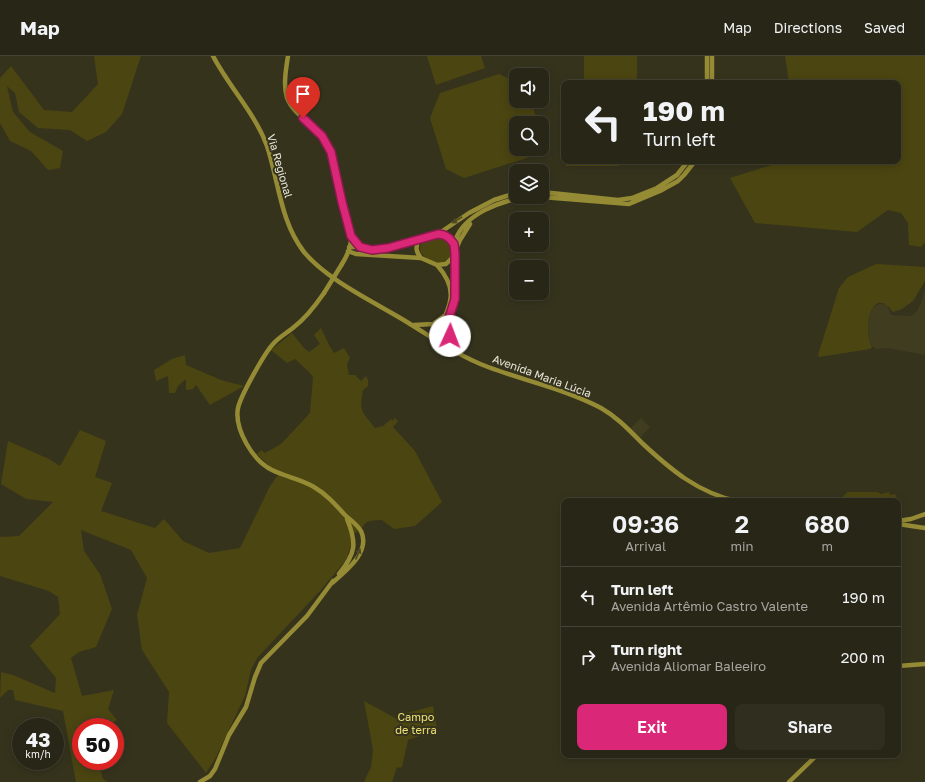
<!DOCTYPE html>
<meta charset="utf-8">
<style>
:root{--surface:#282616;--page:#302e1f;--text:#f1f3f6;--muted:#a5a5a1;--line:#444335;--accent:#db2777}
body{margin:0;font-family:"Golos Text",sans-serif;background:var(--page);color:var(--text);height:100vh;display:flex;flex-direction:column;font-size:15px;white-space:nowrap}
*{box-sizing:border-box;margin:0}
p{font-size:13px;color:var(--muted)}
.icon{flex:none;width:22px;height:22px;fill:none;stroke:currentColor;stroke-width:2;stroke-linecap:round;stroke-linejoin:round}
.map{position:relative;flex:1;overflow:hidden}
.sheet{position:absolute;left:561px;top:442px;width:340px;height:260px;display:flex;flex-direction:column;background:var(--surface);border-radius:8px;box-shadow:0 2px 10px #0003,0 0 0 1px var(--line)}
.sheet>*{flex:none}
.hud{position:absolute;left:561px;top:24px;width:340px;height:84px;border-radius:8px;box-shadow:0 2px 10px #0003,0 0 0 1px var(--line);background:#282616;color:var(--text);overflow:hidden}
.buttons{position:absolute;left:509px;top:12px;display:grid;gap:8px}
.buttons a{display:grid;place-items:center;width:40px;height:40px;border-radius:8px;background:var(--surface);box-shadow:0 2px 10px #0003,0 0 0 1px var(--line);font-size:20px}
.speed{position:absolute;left:12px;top:662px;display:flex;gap:8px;font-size:20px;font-weight:700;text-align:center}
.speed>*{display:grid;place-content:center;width:52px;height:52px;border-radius:50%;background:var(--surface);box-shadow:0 2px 10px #0003,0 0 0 1px var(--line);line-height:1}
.speed small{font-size:10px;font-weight:400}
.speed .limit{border:6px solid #d22;background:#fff;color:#111}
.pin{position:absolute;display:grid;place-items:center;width:34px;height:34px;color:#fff;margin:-41px -17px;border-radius:50% 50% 50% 0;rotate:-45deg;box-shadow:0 0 4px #0007}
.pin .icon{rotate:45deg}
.me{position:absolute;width:44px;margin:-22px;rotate:2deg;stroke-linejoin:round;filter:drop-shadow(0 0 3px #0008)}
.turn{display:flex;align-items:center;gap:14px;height:84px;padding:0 16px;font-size:18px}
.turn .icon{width:52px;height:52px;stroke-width:2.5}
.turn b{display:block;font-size:28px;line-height:34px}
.eta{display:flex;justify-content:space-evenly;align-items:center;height:68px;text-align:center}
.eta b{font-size:24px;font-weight:600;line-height:28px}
.primary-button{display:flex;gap:8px;margin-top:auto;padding:8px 16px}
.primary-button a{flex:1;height:46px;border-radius:8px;background:var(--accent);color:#fff;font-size:16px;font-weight:600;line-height:46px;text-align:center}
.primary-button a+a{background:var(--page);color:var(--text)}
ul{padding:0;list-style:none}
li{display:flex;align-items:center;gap:12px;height:60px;padding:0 16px;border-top:1px solid var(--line)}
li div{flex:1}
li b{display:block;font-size:15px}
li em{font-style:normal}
header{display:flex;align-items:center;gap:24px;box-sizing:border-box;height:56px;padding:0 20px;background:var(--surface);border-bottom:1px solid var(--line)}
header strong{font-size:19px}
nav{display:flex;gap:22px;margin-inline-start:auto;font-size:14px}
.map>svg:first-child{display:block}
.built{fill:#3f3c20}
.green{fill:#4b4511}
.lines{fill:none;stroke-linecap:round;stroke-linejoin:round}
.secondary{stroke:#958b35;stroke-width:4.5}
.secondary-bridge{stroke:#958b35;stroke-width:4.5}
.oneway{fill:#4e4923}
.route-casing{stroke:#8e194d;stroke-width:10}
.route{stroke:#db2777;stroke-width:7}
.labels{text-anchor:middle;stroke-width:4;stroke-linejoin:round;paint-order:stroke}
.street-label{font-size:11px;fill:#e8e6d9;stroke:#36331d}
.park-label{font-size:11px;fill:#ede177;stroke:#36331d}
</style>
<header>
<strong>Map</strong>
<nav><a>Map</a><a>Directions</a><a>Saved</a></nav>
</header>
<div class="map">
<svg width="925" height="726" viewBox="0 0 925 726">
<rect width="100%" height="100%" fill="#36331d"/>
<path class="built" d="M925,232V299L888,292L876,293L872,290L869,284L868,269L870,259L873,251L880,248H884L887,249L891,259L911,260L917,255L922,244Z
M641,362L650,371L640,382L630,373Z"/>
<path class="green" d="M94,0H141L122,58L106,76L87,85L70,74L38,72L19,56L15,37L7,30L13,56L30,76L63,95L60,112L48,114L31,95L10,85L0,67V22L11,10L44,54L72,56L98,28Z
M427,0H481L485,12L436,29Z
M584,0H637V27H584Z
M785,0H925V186L921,191L909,189L908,167L901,157L888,154L857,176L755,167L730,122L784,105H898V27H789Z
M499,18L516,26V45H531L538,67H516V93H536L533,100L464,122L446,113L430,62L440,37Z
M566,105H619V110H566Z
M441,181L449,184C451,191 453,197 449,203C439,218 394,186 441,181Z
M876,208L925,211V225L913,245L902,253L893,256C872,227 862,273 872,291L870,293L819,301L818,299L839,232L848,221Z
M321,272L329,289L334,297L344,292L350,302L347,308L349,319H355L361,325L366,320L368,324V330L363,334C359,357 362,355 375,372L383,370L391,363L392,365L395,362L398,365L393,371L415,395L442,446L415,470L394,473L382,464C371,465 365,463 361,475L352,478L351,489L346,504L320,535L257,602L251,614L245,640L215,703L206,717L167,667L169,636L142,594L137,559L147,522L131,494L81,474L84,495L100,518L112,553L96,591L79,596L71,602L82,640L114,634L108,653L117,664L106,671H81V705H98L103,723L108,726H76L63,655L15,644L13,634H8L0,642L1,616L13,619L55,637L56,622L30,590L60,558L58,541L49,535L0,520V481L19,480L53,446L26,443L1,428L8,385L49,403L60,410L80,374L106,385L95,421L112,427L101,455L155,472L164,463L183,485L209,497L240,492L270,430L278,419L257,398L261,394L265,397L281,388L310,357L313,321L310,317L295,303L287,307L271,294L292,277L304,292L309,296L320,288L314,279Z
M185,299L186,309L221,324L244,330L210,349L196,329L193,333L186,334V323L178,330L175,337H169L168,320L156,325L154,314L172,303Z
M848,436H877L881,438L889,436L890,439L895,438L897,443L844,445L843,440Z
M364,645L397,663L399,659L433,650L437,674L408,684L402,711L400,712L397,711L392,726H364L371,711L373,694Z"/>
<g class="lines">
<path class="secondary" d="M213,0C229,31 255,57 267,90C279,126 280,165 304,196C326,223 372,245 402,263C430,280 458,300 488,311C525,325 565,333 601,352C617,361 629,374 642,387C670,413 698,437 737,445
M288,0C286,13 283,29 287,42C294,60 314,67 324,82C336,99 337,124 341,144C344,155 349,167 351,179C352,189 347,200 342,208
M707,0V27
M712,0V27
M542,136L618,144L632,142L657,132L677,119L688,105
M542,141L629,148L660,135L678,125L684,119L695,105
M438,178L447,180L454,188
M419,183C415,191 416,196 421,202
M349,191H360L372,194L388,193L438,178L469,157L494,144L516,137
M348,195L356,198L421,202L437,209L446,208L454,200C455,195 453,190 455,185C464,158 500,145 526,141
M455,195L460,184L470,168
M324,237C315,250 306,262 294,271C287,277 279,281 273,288C264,298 241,339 238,352C234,373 253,405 272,414C286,421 301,423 314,431C326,438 335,448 344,458C349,463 357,468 361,475C371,496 346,515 332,527
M447,268L450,280L458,296
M414,269L433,268L444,260
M434,282C448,253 462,237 437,209
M438,284L447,267L455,247L454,200
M898,465L911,463L925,458
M898,468L925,472
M339,518C356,497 357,487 347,463
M898,610L925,608
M200,726L210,720L215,713L229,679L246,651L255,621L261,607L307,560L333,525
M789,726L817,699"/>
<path class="secondary-bridge" d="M324,237L342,208"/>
</g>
<defs><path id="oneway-solid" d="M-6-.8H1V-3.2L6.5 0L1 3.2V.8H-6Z"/></defs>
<g class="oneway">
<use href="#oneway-solid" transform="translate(457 164) rotate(148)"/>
<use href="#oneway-solid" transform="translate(358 498) rotate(-67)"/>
</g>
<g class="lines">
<defs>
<path id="route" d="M303,62L322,80L331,96L342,146L351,180L360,191L372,194L388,192L438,178L444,179L449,182L454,188L455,197V243L447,268L450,280"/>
</defs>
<use href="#route" class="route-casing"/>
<use href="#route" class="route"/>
</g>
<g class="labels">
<g class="street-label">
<text transform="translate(280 110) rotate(74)" y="4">Via Regional</text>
<text transform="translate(542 320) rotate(20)" y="4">Avenida Maria Lúcia</text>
</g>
<g class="park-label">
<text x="416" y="665">Campo<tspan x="416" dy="13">de terra</tspan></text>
</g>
</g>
</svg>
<div class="buttons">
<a><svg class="icon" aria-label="sound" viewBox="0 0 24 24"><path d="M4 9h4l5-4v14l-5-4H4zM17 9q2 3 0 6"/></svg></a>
<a><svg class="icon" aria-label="search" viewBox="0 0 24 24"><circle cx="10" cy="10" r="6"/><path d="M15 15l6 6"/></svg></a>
<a><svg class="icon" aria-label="layers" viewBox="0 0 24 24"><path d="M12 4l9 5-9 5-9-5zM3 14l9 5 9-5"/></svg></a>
<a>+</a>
<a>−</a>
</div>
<div class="speed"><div>43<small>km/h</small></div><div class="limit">50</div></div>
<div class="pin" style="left:303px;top:62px;background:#d93025"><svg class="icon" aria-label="arrive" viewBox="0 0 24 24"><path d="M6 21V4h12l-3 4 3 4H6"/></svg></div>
<svg class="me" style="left:450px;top:280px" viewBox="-20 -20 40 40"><circle r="19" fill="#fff"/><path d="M0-13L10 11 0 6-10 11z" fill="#db2777"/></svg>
<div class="hud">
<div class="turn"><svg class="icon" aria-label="left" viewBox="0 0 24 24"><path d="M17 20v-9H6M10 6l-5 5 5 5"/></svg><div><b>190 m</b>Turn left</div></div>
</div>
<section class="sheet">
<div class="eta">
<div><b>09:36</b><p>Arrival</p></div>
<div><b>2</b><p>min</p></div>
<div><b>680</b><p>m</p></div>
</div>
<ul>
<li><svg class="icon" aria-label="left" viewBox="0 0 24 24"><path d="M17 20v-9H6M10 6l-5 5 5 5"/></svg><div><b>Turn left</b><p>Avenida Artêmio Castro Valente</p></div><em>190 m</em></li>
<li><svg class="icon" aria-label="right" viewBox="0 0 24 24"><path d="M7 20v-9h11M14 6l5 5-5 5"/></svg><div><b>Turn right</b><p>Avenida Aliomar Baleeiro</p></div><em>200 m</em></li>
</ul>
<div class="primary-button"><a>Exit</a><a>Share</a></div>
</section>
</div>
